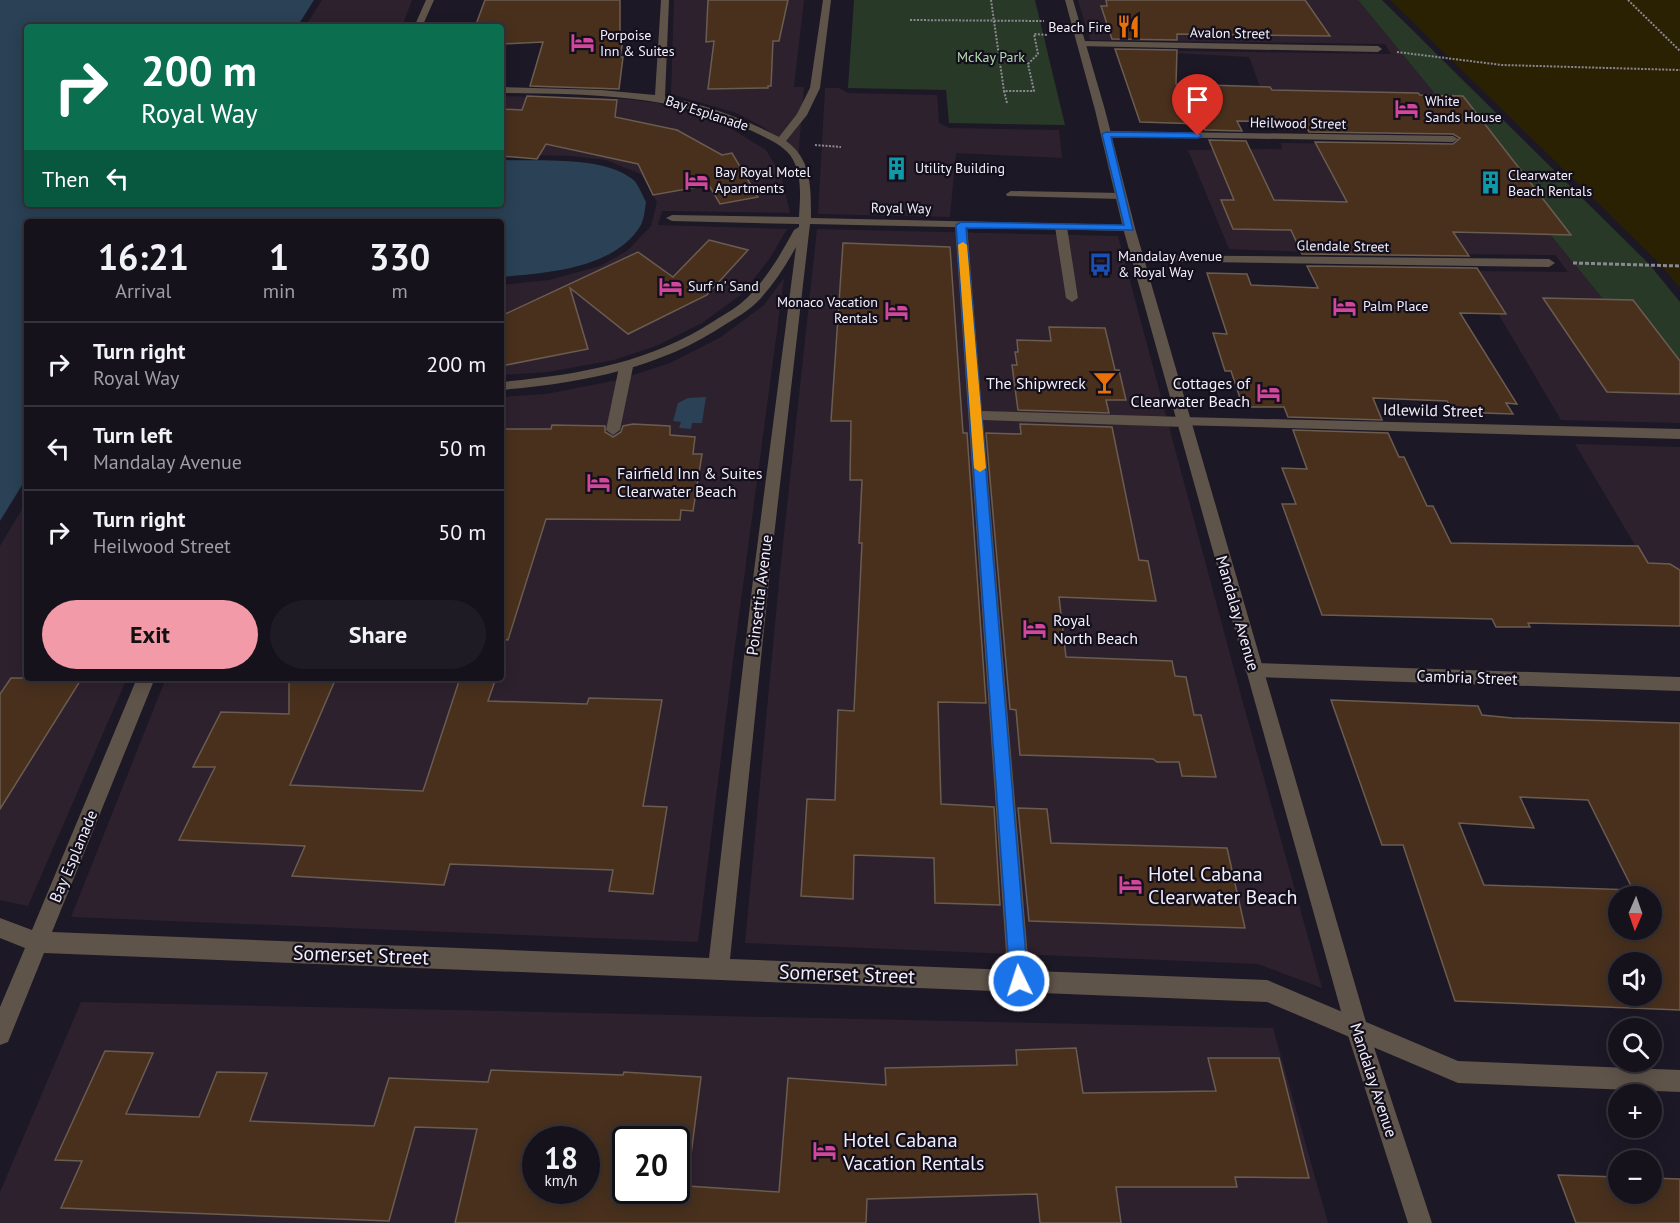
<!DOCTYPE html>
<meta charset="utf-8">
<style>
:root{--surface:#16121c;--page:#1f1b25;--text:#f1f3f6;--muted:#9e9ea3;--line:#35323b;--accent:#f39aa9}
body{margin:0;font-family:"PT Sans",sans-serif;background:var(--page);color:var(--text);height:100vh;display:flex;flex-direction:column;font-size:22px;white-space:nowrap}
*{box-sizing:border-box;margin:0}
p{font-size:20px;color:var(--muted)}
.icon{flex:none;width:33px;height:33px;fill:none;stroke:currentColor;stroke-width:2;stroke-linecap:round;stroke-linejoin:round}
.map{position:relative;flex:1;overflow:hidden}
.side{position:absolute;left:24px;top:219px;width:480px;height:462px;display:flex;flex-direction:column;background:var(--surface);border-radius:6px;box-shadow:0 3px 15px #0003,0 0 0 2px var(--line)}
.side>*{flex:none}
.top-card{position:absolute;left:24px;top:24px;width:480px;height:183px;border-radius:6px;box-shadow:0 3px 15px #0003,0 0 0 2px var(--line);background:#0b6e4f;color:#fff;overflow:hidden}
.needle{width:39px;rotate:182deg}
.buttons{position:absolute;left:1608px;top:886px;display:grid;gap:12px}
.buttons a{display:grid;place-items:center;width:54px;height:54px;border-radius:50%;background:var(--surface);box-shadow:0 3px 15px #0003,0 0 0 2px var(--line);font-size:30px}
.speed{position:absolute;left:522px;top:1126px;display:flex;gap:12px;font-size:30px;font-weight:700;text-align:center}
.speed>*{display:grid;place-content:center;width:78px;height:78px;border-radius:50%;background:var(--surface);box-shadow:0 3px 15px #0003,0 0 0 2px var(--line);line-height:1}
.speed small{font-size:15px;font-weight:400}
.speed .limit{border:3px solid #111;border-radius:9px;background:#fff;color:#111}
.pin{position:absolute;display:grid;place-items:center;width:51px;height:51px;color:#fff;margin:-62px -26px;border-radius:50% 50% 50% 0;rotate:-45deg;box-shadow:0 0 6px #0007}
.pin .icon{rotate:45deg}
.me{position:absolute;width:66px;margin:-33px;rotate:356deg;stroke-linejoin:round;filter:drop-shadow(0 0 4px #0008)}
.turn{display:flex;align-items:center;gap:21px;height:126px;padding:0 18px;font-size:27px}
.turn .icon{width:78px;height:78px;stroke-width:2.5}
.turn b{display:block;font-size:42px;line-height:51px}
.then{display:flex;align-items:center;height:57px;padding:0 18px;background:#0003;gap:12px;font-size:22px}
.eta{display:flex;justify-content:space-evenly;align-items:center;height:102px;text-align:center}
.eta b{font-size:36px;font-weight:800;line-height:42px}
.cta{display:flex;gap:12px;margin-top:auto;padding:12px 18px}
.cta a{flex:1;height:69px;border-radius:36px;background:var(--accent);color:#111;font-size:24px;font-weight:800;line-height:69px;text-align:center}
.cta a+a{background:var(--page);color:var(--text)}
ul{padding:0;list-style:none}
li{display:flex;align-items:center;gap:18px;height:84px;padding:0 18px;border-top:2px solid var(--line)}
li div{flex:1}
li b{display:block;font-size:22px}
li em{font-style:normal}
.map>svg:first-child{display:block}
.commercial{fill:#2d212e;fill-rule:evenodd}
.green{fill:#293927}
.sand{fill:#292101}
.water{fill:#2a4156}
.building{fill:#48301d;stroke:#6b5c50;stroke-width:1.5;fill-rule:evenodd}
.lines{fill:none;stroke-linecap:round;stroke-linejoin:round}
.path-far1{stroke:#8b8893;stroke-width:2;stroke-dasharray:2 1.5;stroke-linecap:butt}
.path{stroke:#8b8893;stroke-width:3;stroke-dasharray:4 2;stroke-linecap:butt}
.service{fill:#5f544a;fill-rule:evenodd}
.minor{fill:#5f544a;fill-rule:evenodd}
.tertiary{fill:#5f544a;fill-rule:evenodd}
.route{fill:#1a73e8;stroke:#114b97;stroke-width:1.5}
.slow{fill:#f59e0b}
.labels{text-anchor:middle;stroke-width:4.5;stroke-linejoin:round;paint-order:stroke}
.far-poi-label{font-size:14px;fill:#f2eff9;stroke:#140f1c;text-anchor:start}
.far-street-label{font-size:14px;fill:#f2eff9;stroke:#140f1c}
.far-park-label{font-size:14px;fill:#b3ddaf;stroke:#140f1c}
.poi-label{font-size:16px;fill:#f2eff9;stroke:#140f1c;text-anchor:end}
.street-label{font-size:16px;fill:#f2eff9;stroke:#140f1c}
.near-poi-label{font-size:20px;fill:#f2eff9;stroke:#140f1c;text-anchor:start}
.near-street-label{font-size:20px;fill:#f2eff9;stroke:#140f1c}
</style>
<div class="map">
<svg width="1680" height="1223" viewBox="0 0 1680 1223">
<rect width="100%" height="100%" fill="#1d1826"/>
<path class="commercial" d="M322,0H412L402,27H305Z
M674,0H804L794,87H804L798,160L786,143L763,127L736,113L671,94Z
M1078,0H1358L1680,393V423L1561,420L1473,271L1568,272L1555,255L1332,253L1229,249L1188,150L1282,149L1281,143L1468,145L1460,133L1276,130L1249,57L1119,50L1391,54L1385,44L1090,40Z
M825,88H839L848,93L937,95L939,123L949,128L1059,130L1062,158L956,153L950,217L818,214Z
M501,96L625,99L657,103L720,122L766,150L781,175L790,213L662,211L658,225L787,229L770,258L742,294L702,323L656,346L614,360L548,372L501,375V285L549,280L600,266L627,251L651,226L657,202L641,174L606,160L572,156L501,154Z
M817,229L1118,236L1239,688L1322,988L1258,964L745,943L780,571Z
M784,278L734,653L698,942L71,917L166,678H501V397L546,394L618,380L670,363L721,337L764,305Z
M1575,444L1680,447V621Z
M27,501V678H127L28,906L0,900V546Z
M81,1002L1273,1028L1328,1223H0V1192ZM536,1140H586V1191H536ZM626,1140H676V1191H626Z"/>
<path class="green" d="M854,0H1035L1065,125L949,123L946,90L848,88Z
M1358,0H1382L1649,264L1680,302V393Z"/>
<path class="sand" d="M1390,0H1680V288L1660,264Z"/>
<path class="water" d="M0,0H314L297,27H27V204H501V160C536,161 603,156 631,178C638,182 642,195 646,202C645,209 644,219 641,225C615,269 546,273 501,277V222H27V477L0,521Z
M706,397L702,423H692L691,429L679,428L681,422L673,421L678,403L688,398Z"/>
<path class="building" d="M485,0H620V36L624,35L620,57H623L619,89L530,86L543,42L501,44V27H475Z
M708,0H788L779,41H773L771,86H768V88L708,89L714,41L706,42Z
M1106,0H1305L1330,36L1177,34V40L1112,39L1101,6H1107Z
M1115,49L1177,50L1176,84L1270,87L1272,90L1418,93L1420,95L1463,96L1571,235L1453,232L1469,256L1302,254L1291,230L1233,229L1221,200H1234L1209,140L1246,141L1274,200L1347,202L1315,142L1453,144L1460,138L1453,134L1309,132L1304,122L1237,121L1242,131L1205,130L1203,124L1140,122Z
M527,96L617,100L615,117L677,130L722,155L732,153L758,197L720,204L709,185L653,195L638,164L546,144L537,159L501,156V109L522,110Z
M709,240L748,250L707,295L628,334L570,288L588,349L501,366V316L638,252L673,277Z
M843,243L950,247L963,433H967L986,703L938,702L941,804L994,807L1000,905L935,903L934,858L854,855L853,899L801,896L807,799L835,800L838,710L854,711L862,543H859L862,480H850L851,421H831Z
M1307,266L1477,268L1506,314L1460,313L1517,404L1506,403L1513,414L1454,412L1447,401L1373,398L1382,420L1288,417L1284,407H1243L1231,371H1225L1213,333L1227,334L1207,273L1247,274L1251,285L1318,288Z
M1543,298L1633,300L1680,361V394L1607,392Z
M1049,327L1105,328L1115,370H1119L1126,400H1106L1109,413L1018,410L1012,365H1017L1015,352H1018L1017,340L1051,341Z
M633,424L670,426V435L695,437L693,454H702L693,511L681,510L680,520L546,519L508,640L501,639V429H551L552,425L605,426V432L613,437L621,432L623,426Z
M1020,424L1112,427L1139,560L1148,561L1156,601L1059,597L1066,657L1172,661L1175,676L1186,677L1194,715H1201L1216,777L1182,776L1179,762H1157L1153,759L1020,755L1016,710L1010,709L986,433L1021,434Z
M1293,430L1388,433L1399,457H1404L1427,506H1433L1451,543L1638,546L1648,563L1670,564L1680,570V626L1528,623L1530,627H1496L1492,619L1322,615L1282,504H1296L1282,468L1307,469Z
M11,678H82L0,809V694Z
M289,678H336L290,785L423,791L460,678H496L488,701L587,704L589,698L662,700L643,806L667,807L653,894L609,891L613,870L450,864L444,885L292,876L305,846L179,840L215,767H193L221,712L289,714Z
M1331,700L1478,706L1482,715L1512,718L1680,723V1010L1455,1001L1403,845H1382ZM1520,797L1588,800L1633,890L1484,885L1459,823L1534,828ZM1618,897H1652V930H1618ZM1618,963H1652V996H1618Z
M1018,808L1047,809L1051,843L1227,848L1245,928L1029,921Z
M1076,1048L1083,1093L1216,1091L1208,1058H1279L1309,1178L1235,1177L1237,1187H1116L1121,1223H1040L1037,1194L867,1199L866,1223H455L477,1129L415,1127L389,1221L61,1208L82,1161L55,1160L105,1051L153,1053L126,1114L199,1117L217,1072L267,1073L250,1121L374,1126L389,1078L488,1082L491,1070L623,1075L624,1072L701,1077L687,1186L779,1192L788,1078L886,1085L885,1068L1017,1065L1016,1050ZM536,1140H586V1191H536ZM626,1140H676V1191H626Z
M1558,1175L1618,1177V1194H1652V1178L1680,1179V1223H1576Z"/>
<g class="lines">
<path class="path-far1" d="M991,0L1004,91
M1628,0L1680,51
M910,20L1044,21
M1397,52L1502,65L1680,70
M1007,103L1004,91H1034L1028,64L1038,54L1034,34L1047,35
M815,145L841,147"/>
<path class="path" d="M1573,263L1680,266"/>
<path class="service" d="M1011,191L1121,193L1126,196L1121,199L1007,196L1006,194Z
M961,222L967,225L982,411L1184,417L1191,422L1184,427L983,420L1030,981L1027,989L1019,992L1011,989L1008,981L955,225Z
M1061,224L1067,227L1078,298L1072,302L1066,298L1055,227Z
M626,363L633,367L620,430L613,435L606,430L619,367Z"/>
<path class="minor" d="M426,0H434L422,27H414Z
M661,0H669L665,97C705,104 742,118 779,137L797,114L810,88L823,0H831L820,88L807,115L786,141C812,159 811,189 811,218L1129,225L1135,228L1129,231L810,224L770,571L730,959L1267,980L1458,1061L1680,1070V1092L1458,1083L1267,1002L44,953L8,1042L0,1045V1007L25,948L0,938V918L32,930L137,678H155L52,932L709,958L754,571L796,247C785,267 772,287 756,303C748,311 736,318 726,324C659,369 581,383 501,390V382C576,375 650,363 714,321C725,314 738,307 748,297C767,278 781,254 794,230L799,227V224L672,221L666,218L672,215L799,217C800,197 803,173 790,155C781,144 764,137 752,131C672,94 587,94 501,93V87L601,90L655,95Z
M1081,41L1378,46L1382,49L1378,52L1078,46V42Z
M1106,131L1453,136L1458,139L1453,142L1102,136V132Z
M1138,255L1549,259L1555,263L1549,267L1134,261V257Z
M1184,417L1680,429V439L1179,425L1177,422L1179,419Z
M1254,663L1680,677V691L1254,677L1248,675L1245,670L1248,665Z"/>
<path class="tertiary" d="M1065,0H1073L1105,110L1135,228L1368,1029L1432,1223H1408L1346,1029L1123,228L1095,110Z"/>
</g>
<path class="route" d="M1106,132L1198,133L1202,136L1198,138L1111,137L1133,230L966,228L1028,981L1025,987L1019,990L1013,987L1010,981L956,225L961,222L1124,225L1102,134Z"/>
<path class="slow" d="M963,242L967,245L986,468L980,472L974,468L958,245Z"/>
<defs>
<symbol id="restaurant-bare" viewBox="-9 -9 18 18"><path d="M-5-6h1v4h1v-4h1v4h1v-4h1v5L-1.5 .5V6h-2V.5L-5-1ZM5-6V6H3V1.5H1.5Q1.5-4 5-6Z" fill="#e8710a" stroke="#140f1c" stroke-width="2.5" paint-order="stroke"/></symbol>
<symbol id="hotel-bare" viewBox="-9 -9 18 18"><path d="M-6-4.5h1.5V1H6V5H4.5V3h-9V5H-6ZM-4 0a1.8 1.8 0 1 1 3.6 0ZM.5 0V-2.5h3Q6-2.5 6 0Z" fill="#d1479c" stroke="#140f1c" stroke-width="2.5" paint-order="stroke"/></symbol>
<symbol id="building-bare" viewBox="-9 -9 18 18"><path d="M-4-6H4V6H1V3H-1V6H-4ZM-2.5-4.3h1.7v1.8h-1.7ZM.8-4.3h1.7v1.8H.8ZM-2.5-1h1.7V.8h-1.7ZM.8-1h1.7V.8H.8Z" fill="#0f9aa8" stroke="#140f1c" stroke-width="2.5" paint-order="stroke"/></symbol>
<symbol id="bus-bare" viewBox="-9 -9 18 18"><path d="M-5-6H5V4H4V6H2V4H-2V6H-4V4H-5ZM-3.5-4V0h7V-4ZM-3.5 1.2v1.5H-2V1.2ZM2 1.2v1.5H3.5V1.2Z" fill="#1a4fb4" stroke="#140f1c" stroke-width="2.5" paint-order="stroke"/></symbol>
<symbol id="bar-bare" viewBox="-9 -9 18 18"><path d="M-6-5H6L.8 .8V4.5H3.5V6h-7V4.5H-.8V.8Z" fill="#e8710a" stroke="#140f1c" stroke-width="2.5" paint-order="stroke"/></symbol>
</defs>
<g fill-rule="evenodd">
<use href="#restaurant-bare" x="1112" y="10" width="33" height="33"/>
<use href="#hotel-bare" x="566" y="26" width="33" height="33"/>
<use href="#hotel-bare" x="1390" y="92" width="33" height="33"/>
<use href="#building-bare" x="880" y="152" width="33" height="33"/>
<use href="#hotel-bare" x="680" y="164" width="33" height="33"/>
<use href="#building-bare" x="1474" y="166" width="33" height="33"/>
<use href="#bus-bare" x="1084" y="248" width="33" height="33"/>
<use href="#hotel-bare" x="654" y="270" width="33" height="33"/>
<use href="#hotel-bare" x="1328" y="290" width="33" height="33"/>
<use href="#hotel-bare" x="880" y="294" width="33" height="33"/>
<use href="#bar-bare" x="1088" y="366" width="33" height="33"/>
<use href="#hotel-bare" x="1252" y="376" width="33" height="33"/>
<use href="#hotel-bare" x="582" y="466" width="33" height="33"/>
<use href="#hotel-bare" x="1018" y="612" width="33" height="33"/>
<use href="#hotel-bare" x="1114" y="868" width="33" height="33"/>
<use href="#hotel-bare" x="808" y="1134" width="33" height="33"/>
</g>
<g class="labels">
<g class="far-poi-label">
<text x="1111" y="32" text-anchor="end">Beach Fire</text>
<text x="600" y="40">Porpoise<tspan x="600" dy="16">Inn &amp; Suites</tspan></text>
<text x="1425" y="106">White<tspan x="1425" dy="16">Sands House</tspan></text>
<text x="915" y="173">Utility Building</text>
<text x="715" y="177">Bay Royal Motel<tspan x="715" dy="16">Apartments</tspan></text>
<text x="1508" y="180">Clearwater<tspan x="1508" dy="16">Beach Rentals</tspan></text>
<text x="1118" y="261">Mandalay Avenue<tspan x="1118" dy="16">&amp; Royal Way</tspan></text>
<text x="688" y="291">Surf n' Sand</text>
<text x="878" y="307" text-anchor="end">Monaco Vacation<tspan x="878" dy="16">Rentals</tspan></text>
<text x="1363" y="311">Palm Place</text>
</g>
<g class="far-street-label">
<text transform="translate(1230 33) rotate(1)" y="5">Avalon Street</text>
<text transform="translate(707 113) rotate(18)" y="5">Bay Esplanade</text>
<text transform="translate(1298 123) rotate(1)" y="5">Heilwood Street</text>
<text transform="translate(901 208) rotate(1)" y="5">Royal Way</text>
<text transform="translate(1343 246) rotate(1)" y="5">Glendale Street</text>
</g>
<g class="far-park-label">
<text x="991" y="62">McKay Park</text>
</g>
<g class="poi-label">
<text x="1086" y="389">The Shipwreck</text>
<text x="1250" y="389">Cottages of<tspan x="1250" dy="18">Clearwater Beach</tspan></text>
<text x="617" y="479" text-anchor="start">Fairfield Inn &amp; Suites<tspan x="617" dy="18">Clearwater Beach</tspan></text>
<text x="1053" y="626" text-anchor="start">Royal<tspan x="1053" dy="18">North Beach</tspan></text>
</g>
<g class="street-label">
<text transform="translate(1433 410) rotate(1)" y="6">Idlewild Street</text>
<text transform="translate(759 595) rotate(-83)" y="6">Poinsettia Avenue</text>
<text transform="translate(1238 613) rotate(74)" y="6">Mandalay Avenue</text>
<text transform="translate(1467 677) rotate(2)" y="6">Cambria Street</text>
<text transform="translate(73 856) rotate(-67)" y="6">Bay Esplanade</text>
<text transform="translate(1374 1080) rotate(72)" y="6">Mandalay Avenue</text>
</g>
<g class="near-poi-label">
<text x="1148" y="881">Hotel Cabana<tspan x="1148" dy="23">Clearwater Beach</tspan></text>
<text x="843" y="1147">Hotel Cabana<tspan x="843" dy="23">Vacation Rentals</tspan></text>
</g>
<g class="near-street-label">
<text transform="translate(361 955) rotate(2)" y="7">Somerset Street</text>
<text transform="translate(847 974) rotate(2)" y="7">Somerset Street</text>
</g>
</g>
</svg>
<div class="buttons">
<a><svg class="needle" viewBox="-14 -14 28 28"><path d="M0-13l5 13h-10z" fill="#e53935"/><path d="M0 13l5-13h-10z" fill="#9e9ea3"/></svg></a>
<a><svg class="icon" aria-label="sound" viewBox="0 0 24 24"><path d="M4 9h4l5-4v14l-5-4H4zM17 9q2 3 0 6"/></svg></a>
<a><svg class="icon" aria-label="search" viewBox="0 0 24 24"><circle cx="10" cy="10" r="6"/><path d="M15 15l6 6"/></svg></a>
<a>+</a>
<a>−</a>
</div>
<div class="speed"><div>18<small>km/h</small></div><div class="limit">20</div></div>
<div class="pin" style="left:1198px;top:136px;background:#d93025"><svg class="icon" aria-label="arrive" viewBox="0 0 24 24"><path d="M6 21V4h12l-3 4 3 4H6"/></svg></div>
<svg class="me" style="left:1019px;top:981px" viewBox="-20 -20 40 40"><circle r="17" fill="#1a73e8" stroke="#fff" stroke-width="3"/><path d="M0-11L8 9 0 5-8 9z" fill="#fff"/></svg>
<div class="top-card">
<div class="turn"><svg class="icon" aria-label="right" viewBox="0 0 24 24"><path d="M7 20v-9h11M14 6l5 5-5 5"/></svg><div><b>200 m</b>Royal Way</div></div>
<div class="then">Then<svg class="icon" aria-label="left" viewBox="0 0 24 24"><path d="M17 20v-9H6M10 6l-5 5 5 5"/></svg></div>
</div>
<section class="side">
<div class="eta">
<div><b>16:21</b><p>Arrival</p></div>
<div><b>1</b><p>min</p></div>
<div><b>330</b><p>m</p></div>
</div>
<ul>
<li><svg class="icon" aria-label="right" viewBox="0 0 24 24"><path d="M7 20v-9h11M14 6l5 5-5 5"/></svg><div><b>Turn right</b><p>Royal Way</p></div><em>200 m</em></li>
<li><svg class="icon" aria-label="left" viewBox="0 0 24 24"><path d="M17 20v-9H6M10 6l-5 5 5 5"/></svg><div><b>Turn left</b><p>Mandalay Avenue</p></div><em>50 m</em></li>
<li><svg class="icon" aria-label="right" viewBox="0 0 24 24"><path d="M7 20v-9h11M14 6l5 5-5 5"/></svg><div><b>Turn right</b><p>Heilwood Street</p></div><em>50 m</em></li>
</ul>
<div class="cta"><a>Exit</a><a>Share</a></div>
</section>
</div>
